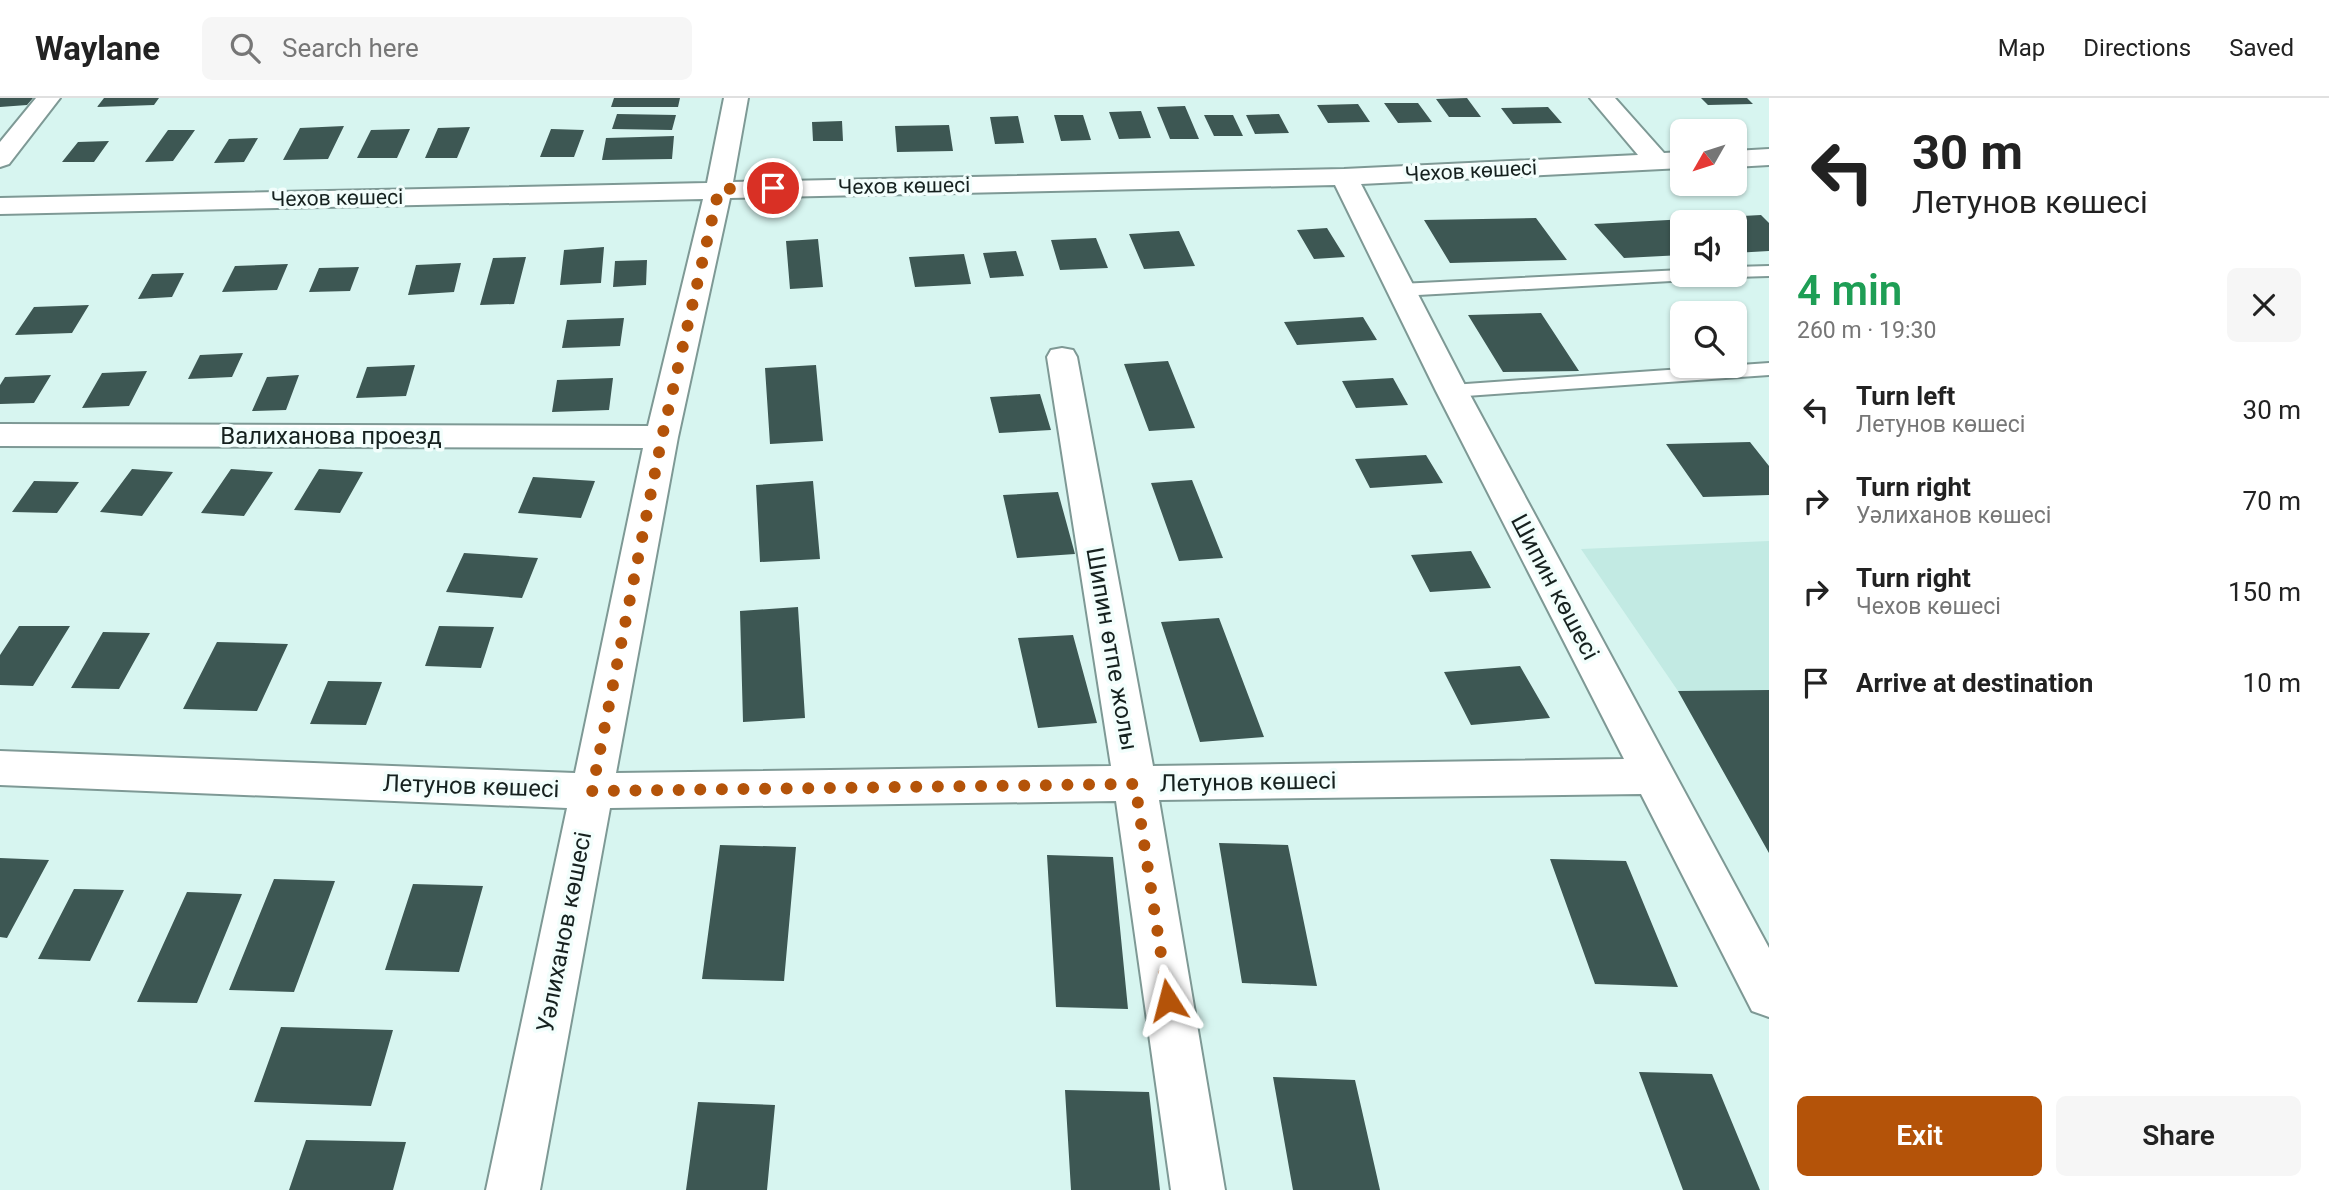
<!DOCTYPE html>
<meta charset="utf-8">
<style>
:root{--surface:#fff;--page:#f6f6f6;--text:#222;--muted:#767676;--line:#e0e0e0;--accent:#b45309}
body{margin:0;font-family:Roboto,sans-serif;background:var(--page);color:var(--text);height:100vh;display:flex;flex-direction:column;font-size:26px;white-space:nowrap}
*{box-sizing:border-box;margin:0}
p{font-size:23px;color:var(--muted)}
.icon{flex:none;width:38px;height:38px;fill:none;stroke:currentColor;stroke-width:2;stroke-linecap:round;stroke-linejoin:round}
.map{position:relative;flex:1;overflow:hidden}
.panel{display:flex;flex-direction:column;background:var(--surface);width:560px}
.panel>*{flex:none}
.banner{background:#fff;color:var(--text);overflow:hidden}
.needle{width:46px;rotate:231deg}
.fabs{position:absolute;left:1670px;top:21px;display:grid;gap:14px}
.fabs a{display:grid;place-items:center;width:77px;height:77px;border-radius:10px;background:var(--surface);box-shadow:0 2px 5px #0004;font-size:35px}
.pin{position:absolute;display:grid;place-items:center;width:60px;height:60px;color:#fff;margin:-30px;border:4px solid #fff;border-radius:50%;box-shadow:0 2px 7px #0007}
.me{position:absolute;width:77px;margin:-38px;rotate:351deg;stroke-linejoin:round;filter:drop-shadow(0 0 5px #0008)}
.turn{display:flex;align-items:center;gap:24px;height:147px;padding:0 28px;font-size:32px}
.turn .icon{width:91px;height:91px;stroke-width:2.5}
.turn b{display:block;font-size:49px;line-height:60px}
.round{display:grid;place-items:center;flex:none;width:74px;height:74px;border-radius:10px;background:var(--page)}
.head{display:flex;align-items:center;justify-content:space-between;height:119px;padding:0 28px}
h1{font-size:42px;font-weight:600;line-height:52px;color:#1e9e55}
.cta{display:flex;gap:14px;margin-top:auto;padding:14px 28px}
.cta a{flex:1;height:80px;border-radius:10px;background:var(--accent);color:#fff;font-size:28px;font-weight:600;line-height:80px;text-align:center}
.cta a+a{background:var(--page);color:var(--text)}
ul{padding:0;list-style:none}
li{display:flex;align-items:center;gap:21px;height:91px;padding:0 28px}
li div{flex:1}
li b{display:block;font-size:26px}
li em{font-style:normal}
header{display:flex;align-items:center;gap:42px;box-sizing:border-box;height:98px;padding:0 35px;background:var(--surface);border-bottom:2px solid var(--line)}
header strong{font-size:33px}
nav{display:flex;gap:38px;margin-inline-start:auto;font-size:24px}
.search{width:490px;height:63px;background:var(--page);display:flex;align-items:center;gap:18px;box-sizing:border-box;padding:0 24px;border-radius:10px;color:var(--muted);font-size:26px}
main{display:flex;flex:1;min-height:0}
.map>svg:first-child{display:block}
.built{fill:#c2eae3}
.building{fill:#3d5753}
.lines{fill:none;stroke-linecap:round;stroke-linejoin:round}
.lane-casing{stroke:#7e9995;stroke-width:4}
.street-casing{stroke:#7e9995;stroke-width:4}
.lane{fill:#fff;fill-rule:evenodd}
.street{fill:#fff;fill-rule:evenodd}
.route{stroke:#b45309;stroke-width:12;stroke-dasharray:0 21.6}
.labels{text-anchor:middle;stroke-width:7;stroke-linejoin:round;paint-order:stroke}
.far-street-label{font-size:21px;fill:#16211f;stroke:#f2fefc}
.street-label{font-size:24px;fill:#16211f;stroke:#f2fefc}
</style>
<header>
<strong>Waylane</strong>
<div class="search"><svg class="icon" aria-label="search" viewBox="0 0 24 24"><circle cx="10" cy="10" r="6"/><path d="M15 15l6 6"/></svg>Search here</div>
<nav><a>Map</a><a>Directions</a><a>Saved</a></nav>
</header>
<main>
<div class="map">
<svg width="1769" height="1092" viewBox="0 0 1769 1092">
<rect width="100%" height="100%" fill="#d7f5f0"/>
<path class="built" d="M1769,443V755L1678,593L1581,451Z"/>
<path class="building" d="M0,0H33L27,7L0,9Z
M104,0H159L154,7L97,9Z
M614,0H680L678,9H611Z
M1467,0L1481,19H1449L1436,1Z
M1701,0H1747L1753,6L1708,7Z
M1384,5H1418L1432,24L1398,25Z
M1358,6L1370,24L1328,25L1317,7Z
M1185,8L1199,41H1170L1157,9Z
M1548,9L1562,25L1513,26L1501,10Z
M1141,13L1151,40L1119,41L1109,14Z
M617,16L676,17L672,32L612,31Z
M1279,16L1289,35L1255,36L1246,17Z
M1054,17H1083L1091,42L1061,43Z
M1204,17H1233L1243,38H1214Z
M1018,18L1024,45L995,46L990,19Z
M842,23L843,43H813L812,24Z
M949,27L953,53L897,54L895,28Z
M344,28L328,61L283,62L300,30Z
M470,29L457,60H425L438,30Z
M410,31L397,60H357L371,32Z
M551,31L584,32L574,59H540Z
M168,32H195L173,63L145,64Z
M674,38L672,61L602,62L606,40Z
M258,40L244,64L214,65L229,41Z
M109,43L94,64H62L78,44Z
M1761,117L1769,125V153L1734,155V124H1682V157L1624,160L1594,126Z
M1536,120L1567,162L1450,165L1424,122Z
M1327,130L1345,159L1314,161L1297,132Z
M1179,133L1195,168L1144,171L1129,136Z
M1096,140L1108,170L1060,172L1051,142Z
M818,141L823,189L790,191L786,143Z
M604,149L601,185L560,187L564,152Z
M1016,153L1024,178L990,180L983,155Z
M964,156L971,186L915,189L909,159Z
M526,159L514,206L480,207L493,160Z
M647,162L646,187L613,189L615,163Z
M461,165L454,194L408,197L416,167Z
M288,166L277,192L222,194L235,168Z
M359,169L350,193L309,194L319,170Z
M184,175L172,199L138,201L152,176Z
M89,207L72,235L15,237L34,209Z
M1541,215L1579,273L1503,274L1468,217Z
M1363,219L1377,242L1297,247L1284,224Z
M624,220L620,248L562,250L567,222Z
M243,255L232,279L188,281L200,257Z
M1168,263L1195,330L1149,333L1124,266Z
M415,267L406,298L356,300L367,269Z
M816,267L823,343L770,346L765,270Z
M147,273L129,308L82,310L102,275Z
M51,277L34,305L0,306V287L5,279Z
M299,277L286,312L252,313L267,279Z
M613,280L609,312L552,314L557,282Z
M1393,280L1408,307L1356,310L1342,283Z
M1040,296L1051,332L999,335L990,299Z
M1750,344L1769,368V397L1703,399L1666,346Z
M1426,357L1443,385L1370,390L1355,361Z
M132,371L173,374L142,418L100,414Z
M231,371L273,374L244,418L201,415Z
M319,371L363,374L340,415L294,412Z
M533,379L595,383L581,420L518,415Z
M1192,382L1223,460L1179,463L1151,385Z
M34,383L79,384L57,415L12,414Z
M813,383L820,461L760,464L756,387Z
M1058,394L1075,456L1017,460L1003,397Z
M1471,453L1491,490L1430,494L1411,457Z
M464,455L538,460L522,500L446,494Z
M798,509L805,620L743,624L740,513Z
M1219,520L1264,639L1200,644L1161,524Z
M19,528H70L33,588L0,587V557Z
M439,528L494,529L481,570L425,568Z
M103,534L150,535L119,591L71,590Z
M1073,537L1097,625L1038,630L1018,540Z
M217,544L288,546L257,613L183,611Z
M1520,568L1550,620L1471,627L1444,574Z
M328,583L382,584L366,627L310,626Z
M1769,592V755L1678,593Z
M1219,745L1288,747L1317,888L1242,885Z
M720,747L796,749L784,883L702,881Z
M1047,757L1113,759L1128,911L1056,909Z
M0,760L49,762L7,840L0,839Z
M1550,761L1626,763L1678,889L1595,886Z
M274,781L335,783L294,894L229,892Z
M413,786L483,788L459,874L385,872Z
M74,791L124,792L90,863L38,861Z
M187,794L242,796L197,905L137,904Z
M281,929L393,932L371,1008L254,1004Z
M1639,974L1712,976L1760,1092H1683Z
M1273,979L1355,982L1380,1092H1293Z
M1065,992L1149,994L1160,1092H1071Z
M698,1004L775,1007L767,1092H686Z
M306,1042L406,1044L393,1092H289Z"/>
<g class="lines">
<defs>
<path id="lane" d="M1769,168V178L1734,179L1727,177H1734V169Z
M1682,172V177H1698L1689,182L1400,198L1391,192L1400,186Z
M1769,265V277L1452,299L1445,297L1442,293L1445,289L1452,287Z"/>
<path id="street" d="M36,0H60L9,66L0,69V44Z
M724,0H748L733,84L1344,71L1638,57L1590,0H1615L1664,55L1682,54V70L1361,86L1468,293L1769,850V919L1752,913L1641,696L1159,702L1225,1092H1171L1116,703L610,710L540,1092H486L567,710L0,687V653L575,675L643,350L0,348V326L648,328L703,101L0,116V100L707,85ZM1335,87L1436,293L1624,661L1153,668L1077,259L1073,252L1062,250L1051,252L1047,259L1111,668L616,675L678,339L730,100Z
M1769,51V67L1734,69V53Z"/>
</defs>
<use href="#lane" class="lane-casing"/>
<use href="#street" class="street-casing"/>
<use href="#lane" class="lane"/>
<use href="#street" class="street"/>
</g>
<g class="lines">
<path class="route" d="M773,90L719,91L662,339L592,693L1135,686L1168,902"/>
</g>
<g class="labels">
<g class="far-street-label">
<text transform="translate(1471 73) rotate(-3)" y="7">Чехов көшесі</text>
<text transform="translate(904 88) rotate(-1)" y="7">Чехов көшесі</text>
<text transform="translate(337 100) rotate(-1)" y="7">Чехов көшесі</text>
</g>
<g class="street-label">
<text x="331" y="346">Валиханова проезд</text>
<text transform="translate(1555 489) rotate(62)" y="8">Шипин көшесі</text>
<text transform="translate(1112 551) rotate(80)" y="8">Шипин өтпе жолы</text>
<text transform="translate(1248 684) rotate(-1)" y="8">Летунов көшесі</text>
<text transform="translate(471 688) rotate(2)" y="8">Летунов көшесі</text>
<text transform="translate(564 834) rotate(-79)" y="8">Уәлиханов көшесі</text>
</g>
</g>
</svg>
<div class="fabs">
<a><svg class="needle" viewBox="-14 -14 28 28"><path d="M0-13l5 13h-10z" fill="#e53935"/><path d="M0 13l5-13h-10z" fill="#767676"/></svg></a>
<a><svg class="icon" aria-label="sound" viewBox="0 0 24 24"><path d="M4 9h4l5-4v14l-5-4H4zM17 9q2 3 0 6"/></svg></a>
<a><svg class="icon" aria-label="search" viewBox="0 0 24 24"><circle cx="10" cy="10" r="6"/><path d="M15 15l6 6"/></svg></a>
</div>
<div class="pin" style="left:773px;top:90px;background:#d93025"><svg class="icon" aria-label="arrive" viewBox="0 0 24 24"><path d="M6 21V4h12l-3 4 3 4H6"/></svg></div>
<svg class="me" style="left:1168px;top:902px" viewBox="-20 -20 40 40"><path d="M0-17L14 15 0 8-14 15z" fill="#b45309" stroke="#fff" stroke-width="4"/></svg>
</div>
<section class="panel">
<div class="banner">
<div class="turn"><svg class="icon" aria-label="left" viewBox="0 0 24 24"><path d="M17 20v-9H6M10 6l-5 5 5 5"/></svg><div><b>30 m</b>Летунов көшесі</div></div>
</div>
<div class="head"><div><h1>4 min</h1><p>260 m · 19:30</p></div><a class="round"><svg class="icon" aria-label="close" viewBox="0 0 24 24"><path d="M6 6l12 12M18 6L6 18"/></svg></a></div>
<ul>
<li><svg class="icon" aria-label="left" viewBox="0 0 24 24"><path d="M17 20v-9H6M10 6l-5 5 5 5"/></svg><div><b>Turn left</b><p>Летунов көшесі</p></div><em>30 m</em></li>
<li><svg class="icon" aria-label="right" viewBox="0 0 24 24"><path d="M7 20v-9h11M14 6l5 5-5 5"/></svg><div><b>Turn right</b><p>Уәлиханов көшесі</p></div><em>70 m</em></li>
<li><svg class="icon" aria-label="right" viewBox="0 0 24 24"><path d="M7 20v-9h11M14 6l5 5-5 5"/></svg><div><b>Turn right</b><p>Чехов көшесі</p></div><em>150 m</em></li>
<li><svg class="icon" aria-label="arrive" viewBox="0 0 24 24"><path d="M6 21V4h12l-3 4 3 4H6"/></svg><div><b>Arrive at destination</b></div><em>10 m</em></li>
</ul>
<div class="cta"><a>Exit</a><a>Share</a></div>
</section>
</main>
